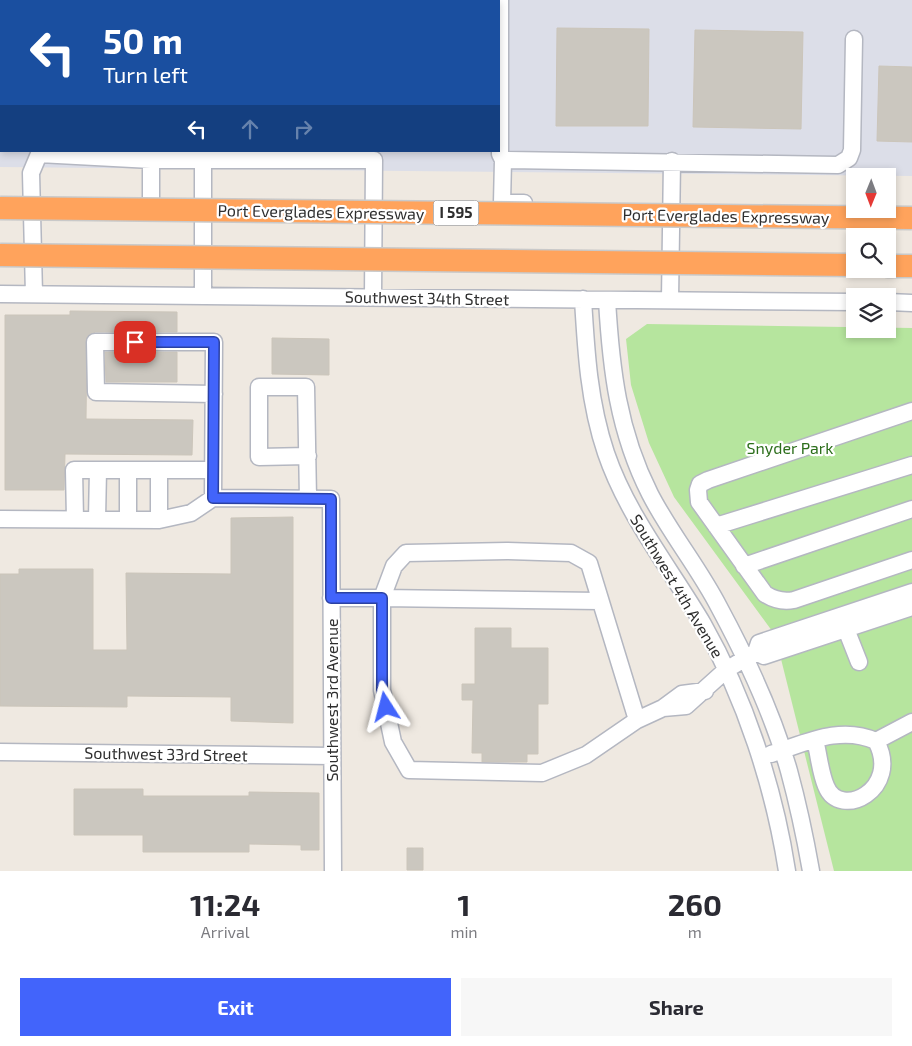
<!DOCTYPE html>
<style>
:root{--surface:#fff;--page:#f7f7f7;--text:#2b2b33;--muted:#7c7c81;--accent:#4264fb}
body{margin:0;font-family:"Exo 2",sans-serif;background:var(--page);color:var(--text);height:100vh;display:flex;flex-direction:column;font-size:19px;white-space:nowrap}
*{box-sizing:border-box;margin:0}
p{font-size:16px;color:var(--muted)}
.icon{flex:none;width:28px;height:28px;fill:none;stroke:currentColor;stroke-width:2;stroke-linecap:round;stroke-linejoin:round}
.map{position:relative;height:871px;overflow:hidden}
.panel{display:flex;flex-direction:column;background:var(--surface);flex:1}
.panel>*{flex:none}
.hud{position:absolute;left:0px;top:0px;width:500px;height:152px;box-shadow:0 2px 8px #0003;background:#1a4fa0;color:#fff;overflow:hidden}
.needle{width:32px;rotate:181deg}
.controls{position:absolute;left:846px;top:168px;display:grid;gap:10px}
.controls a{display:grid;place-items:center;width:50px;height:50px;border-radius:0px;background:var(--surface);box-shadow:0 2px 8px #0003;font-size:25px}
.pin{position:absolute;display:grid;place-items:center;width:42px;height:42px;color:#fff;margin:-21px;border-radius:10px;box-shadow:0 2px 8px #0006}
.me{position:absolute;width:55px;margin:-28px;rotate:351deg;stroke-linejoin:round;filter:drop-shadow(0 0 4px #0008)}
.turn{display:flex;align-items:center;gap:18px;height:105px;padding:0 20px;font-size:22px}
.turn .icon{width:65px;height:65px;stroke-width:2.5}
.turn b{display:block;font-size:35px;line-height:42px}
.lanes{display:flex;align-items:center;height:48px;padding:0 20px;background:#0003;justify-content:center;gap:25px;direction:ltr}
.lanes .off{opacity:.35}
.eta{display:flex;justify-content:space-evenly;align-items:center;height:85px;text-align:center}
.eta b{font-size:30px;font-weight:700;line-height:35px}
.cta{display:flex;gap:10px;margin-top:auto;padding:10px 20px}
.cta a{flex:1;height:58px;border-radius:0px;background:var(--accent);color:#fff;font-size:20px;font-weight:700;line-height:58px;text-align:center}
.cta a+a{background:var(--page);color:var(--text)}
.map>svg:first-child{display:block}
.airport{fill:#dcdee8;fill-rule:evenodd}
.green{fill:#b6e59e}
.building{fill:#cbc7bf;stroke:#cbc5ba}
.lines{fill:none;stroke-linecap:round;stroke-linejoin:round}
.minor-casing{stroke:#b4b7c1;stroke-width:19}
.highway-casing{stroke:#c9c9c9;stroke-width:25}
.minor{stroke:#fff;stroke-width:16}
.highway{stroke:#ffa35c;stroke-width:22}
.highway-bridge-casing{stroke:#c9c9c9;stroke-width:25;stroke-linecap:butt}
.highway-bridge{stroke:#ffa35c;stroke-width:22}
.route-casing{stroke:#2b41a3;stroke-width:12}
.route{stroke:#4264fb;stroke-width:9}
.labels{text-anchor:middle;stroke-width:4.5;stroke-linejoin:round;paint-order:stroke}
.shield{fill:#fff;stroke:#6d6d6d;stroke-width:1}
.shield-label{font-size:15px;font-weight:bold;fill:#2e2e2e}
.street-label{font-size:16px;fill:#2e2e2e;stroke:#fff}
.park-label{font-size:16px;fill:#2c6e1b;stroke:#fff}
</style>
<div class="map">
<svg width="912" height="871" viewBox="0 0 912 871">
<rect width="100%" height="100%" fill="#efe9e1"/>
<path class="airport" d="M0,0H912V176L0,167ZM1,1H499V151H1Z"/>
<path class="green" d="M647,324L912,328V871H834L775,635L674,497L649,443L631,385L626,339Z"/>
<path class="building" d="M557,28L649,29L648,126H556Z
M695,30L803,32L801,129L693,127Z
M879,66L912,67V142L877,141Z
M70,311L177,312V332H95L87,337L86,419L193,420L192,455L65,454L64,490H5V315H70Z
M272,338L329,339V375L272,374Z
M105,352H177V382H106Z
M293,517V723L231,721V697L127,696V707L0,706V574H19V569H93V650H127L126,573L231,574V518Z
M475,628H511V648H548V704H538V754H527V762H482V753H472L473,700H462V684H475Z
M74,789H143V796H249V792L319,793V850H301V845L249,844V852H143V835H74Z
M407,848H423V870H407Z"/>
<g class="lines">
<defs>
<path id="minor" d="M327,0V1
M500,0V154L503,160L502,203H524
M52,1V0
M41,151L39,154L151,160H374L373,297
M503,160L838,165L849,158L852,150L854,39
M151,201V160
M0,294L855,302
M34,294L31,173L39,154
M203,296V151
M583,299C586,351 589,403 606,453C627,515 670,568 703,624C745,698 774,787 787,871
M607,300C611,369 618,431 650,494C670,533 699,568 719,607C747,659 773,714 789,771C798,804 805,837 811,871
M670,300L672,161
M888,302L912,303
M912,411L708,480L700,484L698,490L699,502L765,594C774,600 783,602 794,600L912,560
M308,456L259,457V387H306L308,499
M128,470V519
M213,498L214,342H95L96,392L214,394
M0,519L159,520L191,513L213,498L331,499L333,871
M75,519L74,470H213
M97,519L98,470
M159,520V470
M716,526L912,465
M744,566L912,509
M331,598H382L394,566L406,553L507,551L571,553L589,563L637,720L663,708
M599,601L382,598V690L393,742L409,770L542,773L586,755L637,720
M846,629L859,662
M756,652L764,656L912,607
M705,691L682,694L663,708L686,706L726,670L756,652L759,643L912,592
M815,740C819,755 820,772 826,786C840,821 902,789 876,741
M0,752L332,756
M771,754C806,743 840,725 876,741L912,722"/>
<path id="highway" d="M888,266H912"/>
</defs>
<use href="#minor" class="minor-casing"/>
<use href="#highway" class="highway-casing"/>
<use href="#minor" class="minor"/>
<use href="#highway" class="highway"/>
<defs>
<path id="highway-bridge" d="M0,208L912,218
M0,255L855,265"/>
</defs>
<use href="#highway-bridge" class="highway-bridge-casing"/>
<use href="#highway-bridge" class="highway-bridge"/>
</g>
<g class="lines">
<defs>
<path id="route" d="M135,342H214L213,498L331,499V598H382V690L386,707"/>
</defs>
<use href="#route" class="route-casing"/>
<use href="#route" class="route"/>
</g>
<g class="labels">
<rect class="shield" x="433.5" y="200.5" width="45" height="25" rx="4"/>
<g class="shield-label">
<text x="456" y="218">I 595</text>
</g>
<g class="street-label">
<text transform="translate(321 212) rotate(1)" y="6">Port Everglades Expressway</text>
<text transform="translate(726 216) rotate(1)" y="6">Port Everglades Expressway</text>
<text transform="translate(427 298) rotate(1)" y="6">Southwest 34th Street</text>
<text transform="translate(677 586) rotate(59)" y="6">Southwest 4th Avenue</text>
<text transform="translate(332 700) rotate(-90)" y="6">Southwest 3rd Avenue</text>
<text transform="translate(166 754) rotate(1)" y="6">Southwest 33rd Street</text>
</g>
<g class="park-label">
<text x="790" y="454">Snyder Park</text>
</g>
</g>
</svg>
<div class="controls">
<a><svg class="needle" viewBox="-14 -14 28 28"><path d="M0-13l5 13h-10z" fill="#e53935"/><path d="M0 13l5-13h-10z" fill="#7c7c81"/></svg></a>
<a><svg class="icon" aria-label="search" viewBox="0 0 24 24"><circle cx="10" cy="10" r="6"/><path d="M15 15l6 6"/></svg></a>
<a><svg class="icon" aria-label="layers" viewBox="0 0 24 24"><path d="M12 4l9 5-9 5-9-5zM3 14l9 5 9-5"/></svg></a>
</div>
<div class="pin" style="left:135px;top:342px;background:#d93025"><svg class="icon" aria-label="arrive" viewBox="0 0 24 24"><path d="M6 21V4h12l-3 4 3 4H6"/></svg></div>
<svg class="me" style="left:386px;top:707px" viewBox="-20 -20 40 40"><path d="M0-17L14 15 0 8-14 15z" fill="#4264fb" stroke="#fff" stroke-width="4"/></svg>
<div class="hud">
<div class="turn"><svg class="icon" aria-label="left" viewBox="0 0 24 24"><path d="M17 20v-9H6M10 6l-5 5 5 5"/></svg><div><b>50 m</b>Turn left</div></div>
<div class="lanes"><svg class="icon" aria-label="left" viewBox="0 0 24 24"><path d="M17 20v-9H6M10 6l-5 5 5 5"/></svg><svg class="icon off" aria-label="ahead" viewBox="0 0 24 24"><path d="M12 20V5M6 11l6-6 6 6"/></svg><svg class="icon off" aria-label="right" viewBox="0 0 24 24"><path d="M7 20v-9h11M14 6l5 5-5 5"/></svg></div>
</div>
</div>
<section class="panel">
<div class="eta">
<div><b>11:24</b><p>Arrival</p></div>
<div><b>1</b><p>min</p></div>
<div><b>260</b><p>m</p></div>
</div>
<div class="cta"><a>Exit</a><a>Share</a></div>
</section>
